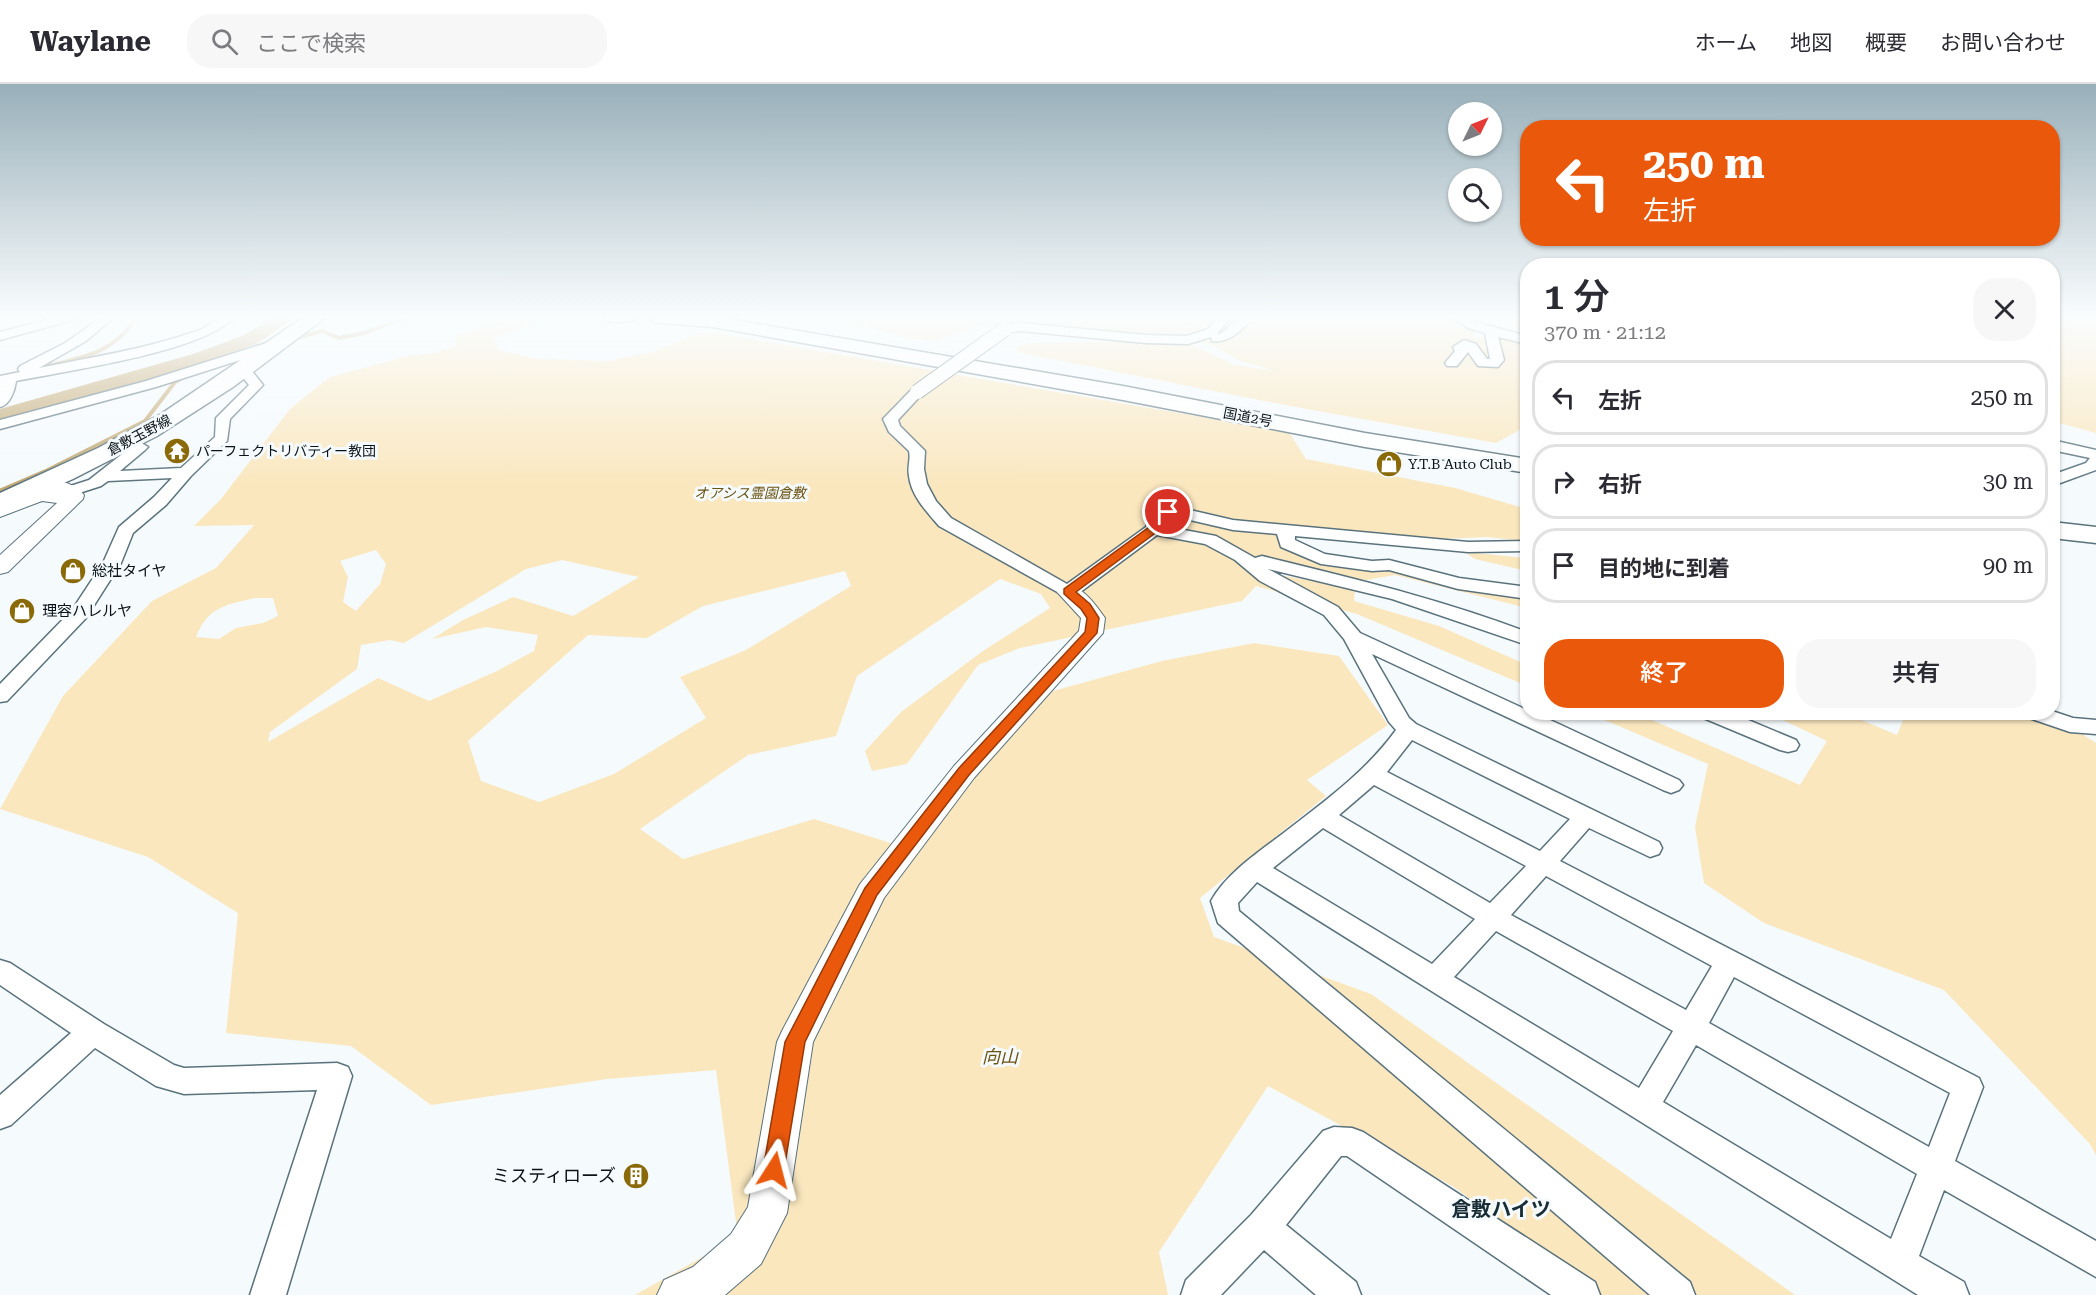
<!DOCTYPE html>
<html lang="ja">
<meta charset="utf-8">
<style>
:root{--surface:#fff;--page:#f7f7f7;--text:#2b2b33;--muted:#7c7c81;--line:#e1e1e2;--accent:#ea580c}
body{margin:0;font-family:"Roboto Serif","Noto Sans JP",serif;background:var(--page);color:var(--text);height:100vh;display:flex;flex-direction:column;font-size:22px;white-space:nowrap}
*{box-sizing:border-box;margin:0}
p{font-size:20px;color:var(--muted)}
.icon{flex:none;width:33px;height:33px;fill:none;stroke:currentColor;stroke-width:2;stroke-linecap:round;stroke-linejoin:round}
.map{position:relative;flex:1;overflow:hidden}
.details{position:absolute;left:1520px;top:174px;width:540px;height:462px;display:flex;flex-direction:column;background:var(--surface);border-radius:24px;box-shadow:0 2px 4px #0004}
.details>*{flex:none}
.banner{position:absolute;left:1520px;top:36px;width:540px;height:126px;border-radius:24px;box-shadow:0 2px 4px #0004;background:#ea580c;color:#fff;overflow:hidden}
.needle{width:39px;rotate:47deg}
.controls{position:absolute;left:1448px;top:18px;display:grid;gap:12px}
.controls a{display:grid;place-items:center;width:54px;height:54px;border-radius:50%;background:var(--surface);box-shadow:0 2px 4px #0004;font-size:30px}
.pin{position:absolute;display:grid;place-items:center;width:51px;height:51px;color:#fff;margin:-26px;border:3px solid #fff;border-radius:50%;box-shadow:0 2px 6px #0007}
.me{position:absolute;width:66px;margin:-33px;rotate:9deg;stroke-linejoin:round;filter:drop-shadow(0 0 4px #0008)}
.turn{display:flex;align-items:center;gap:21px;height:126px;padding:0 24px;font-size:27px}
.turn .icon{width:78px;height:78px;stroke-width:2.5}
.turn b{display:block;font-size:42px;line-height:51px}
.round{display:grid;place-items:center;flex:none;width:63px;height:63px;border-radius:24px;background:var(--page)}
.summary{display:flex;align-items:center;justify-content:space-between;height:102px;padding:0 24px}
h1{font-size:36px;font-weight:600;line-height:45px}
.primary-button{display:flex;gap:12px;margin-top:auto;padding:12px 24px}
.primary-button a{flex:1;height:69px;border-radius:24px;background:var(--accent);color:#fff;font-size:24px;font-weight:600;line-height:69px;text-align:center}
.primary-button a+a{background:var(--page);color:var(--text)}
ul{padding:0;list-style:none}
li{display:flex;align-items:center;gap:18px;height:75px;margin:0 12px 9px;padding:0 12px;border:3px solid var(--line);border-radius:24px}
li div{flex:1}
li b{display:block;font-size:22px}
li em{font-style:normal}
header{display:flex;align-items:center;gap:36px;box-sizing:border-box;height:84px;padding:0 30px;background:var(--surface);border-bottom:2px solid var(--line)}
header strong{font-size:28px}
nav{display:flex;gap:33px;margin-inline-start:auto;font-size:21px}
.search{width:420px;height:54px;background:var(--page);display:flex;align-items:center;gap:15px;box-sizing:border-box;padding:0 21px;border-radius:24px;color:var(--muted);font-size:22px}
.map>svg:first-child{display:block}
.green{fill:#fae7be;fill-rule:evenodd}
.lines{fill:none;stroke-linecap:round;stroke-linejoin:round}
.stream-far1{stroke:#c3aa75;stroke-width:4}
.stream{stroke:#c3aa75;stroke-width:4.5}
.river{fill:#c3aa75;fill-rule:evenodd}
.minor-casing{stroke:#5a727c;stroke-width:3}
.tertiary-casing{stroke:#5a727c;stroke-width:2}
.primary-casing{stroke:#5a727c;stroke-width:3}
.trunk-casing{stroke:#5a727c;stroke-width:3}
.minor{fill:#fff;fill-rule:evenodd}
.tertiary{fill:#fff;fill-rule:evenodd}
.primary{fill:#fff;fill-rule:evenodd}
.trunk{fill:#fff;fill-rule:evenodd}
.minor-bridge-casing{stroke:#5a727c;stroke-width:16;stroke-linecap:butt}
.minor-bridge{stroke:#fff;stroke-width:14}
.route{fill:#ea580c;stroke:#983908;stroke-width:1.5}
.labels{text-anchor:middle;stroke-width:6;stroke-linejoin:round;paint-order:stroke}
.far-street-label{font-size:14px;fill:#0a1317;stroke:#f5fafd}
.far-poi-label{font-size:14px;fill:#0a1317;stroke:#f5fafd;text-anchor:start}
.far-park-label{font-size:14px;font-style:italic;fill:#6c5413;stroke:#f5fafd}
.poi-label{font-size:15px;fill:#0a1317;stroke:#f5fafd;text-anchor:start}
.near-park-label{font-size:18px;font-style:italic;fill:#6c5413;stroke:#f5fafd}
.near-poi-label{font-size:18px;fill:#0a1317;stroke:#f5fafd;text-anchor:end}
.near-neighbourhood-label{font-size:20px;font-weight:bold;fill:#172c35;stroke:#f5fafd}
</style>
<header>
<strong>Waylane</strong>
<div class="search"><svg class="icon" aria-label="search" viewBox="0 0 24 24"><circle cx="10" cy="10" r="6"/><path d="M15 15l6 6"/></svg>ここで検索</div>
<nav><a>ホーム</a><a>地図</a><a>概要</a><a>お問い合わせ</a></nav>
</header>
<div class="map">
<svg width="2096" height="1211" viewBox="0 0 2096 1211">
<rect width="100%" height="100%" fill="#f5fafd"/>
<path class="green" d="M511,233L547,235L494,254L498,266L536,275L609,277L656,267L698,249L721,250L1289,348L1306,375L1455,404L1527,425V457L1487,453L1442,455L1288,444L1291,465L1334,481L1404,487L1527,514V524L1395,491L1361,497L1292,482L1273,490L1355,504L1354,517L1439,542L1527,581V602L1357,530L1256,502L1242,517L1020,564L978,581L907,680L872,687L865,667L901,628L983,567L1050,524L1041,510L1000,495L857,592L836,652L748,671L640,745L683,775L814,735L894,760L1053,607L1162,577L1254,559L1339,572L1388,641L1307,696L1326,712L1200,814L1214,853L1371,910L1795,1211H1598L1454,1103L1268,1002L1159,1168L1168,1211H635L738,1153L716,986L607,995L431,1021L351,962L226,949L238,829L148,773L0,725L63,612L152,517L216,484L254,441L194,442L221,415L290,325L330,293L408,272L436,269L457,261L456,252ZM376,466L386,480L380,500L356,527L343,518L348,493L340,477ZM562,476L639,493L573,532L513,513L463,536L432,555L486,543L538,551L534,567L497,587L429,617L378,594L268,658L270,648L357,585L361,561L390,556L404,559L526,485ZM845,487L851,502L746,566L680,593L706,634L614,690L539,718L481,697L468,657L588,551L647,554L703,522ZM255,514H273L278,532L263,539L236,544L219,555L196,553C208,523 225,521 255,514Z
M847,233H1175L1200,239L1205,233H1244L1223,251L1217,252L1218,248L1184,257L1234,281L1302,291L1275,287L1238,276L1216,263L1199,257H1221L1233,253L1238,243L1256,233H1453L1474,247L1475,254L1519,247L1510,233H1527V342L1496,359L1285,321L1017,268V263L1028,259L1120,258L1112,250L1019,239L978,242L938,256L912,255L844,237Z
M2052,233H2096V349L2052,337Z
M1475,469L1527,474V487L1475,475L1467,470Z
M1588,629H1636L1800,701L1827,657L1768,629H1845L1897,651L1906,629H2022L2079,648L2096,659V1071L2090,1060L1944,906L1764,839L1704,799L1695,743L1708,680Z"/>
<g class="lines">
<path class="stream-far1" d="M98,246L112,233
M296,254L322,247L339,254L364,249L407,233
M42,283C82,274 113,270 137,233
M40,390L145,337L175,298L179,296"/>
<path class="stream" d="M0,407L44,388"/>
<path class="river" d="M275,233H296L256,260L207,278L0,339V325L193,270L242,252Z"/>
<defs>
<path id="minor" d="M57,233H75L73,236L0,256V248Z
M102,233H114L86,257L39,284C92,273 146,265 197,247C213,242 216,231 234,233C204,268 65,287 16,297C15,306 10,321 0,323V292L20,288L18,285L20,282L65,259Z
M601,233H639C630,240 610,240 601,233Z
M1219,233H1231L1217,250L1222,249L1240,233H1253C1243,245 1229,260 1212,257L1211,253L1188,260L1146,259L1020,247L1005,249L999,245L1001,242L1020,239L1146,251L1187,252L1208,245Z
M1453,233H1467L1476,238L1527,252V260L1498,253L1504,276L1498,283L1478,282L1468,268L1457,282H1447L1445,279L1455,267L1453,263L1464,256L1476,260L1487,275H1490L1485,249L1468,244Z
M279,255L285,259L284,262L156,303L0,345V336L146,297Z
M243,281L248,282L263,301L230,335L227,357L191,392L166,421L133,449L121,479L86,534L7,617L0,618V600L72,526L103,479L119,443L154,413L172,394L108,397L101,402L70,412L62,407L64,404L89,396L135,360L140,358L148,363L145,366L120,387L181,384L215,353L216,334L249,301L236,285Z
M917,304L924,308L898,336L900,342L925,367L924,385L927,400L936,417L951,434L1067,500L1146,443L1151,430L1162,424L1177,423L1233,436L1468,458L1527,457V467L1468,468L1295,452V456L1325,470L1372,477L1389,476L1459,494L1527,503V515L1458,505L1389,486L1372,487L1321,480L1281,463L1277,450L1233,446L1177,433L1165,437L1163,442L1216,452L1255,474L1262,472C1351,494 1441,515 1527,548V561L1392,515L1268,485L1338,523L1360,549L1527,626V628H1533L1679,696L1683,701L1679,706L1671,709L1663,706L1372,570L1409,634L1416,640L1659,758L1662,764L1659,770L1650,773L1589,744L1560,777L1979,994L1983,1003L1955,1077L2096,1157V1193L1944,1106L1919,1172L1964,1198L1969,1211H1918L1257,798L1238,819L1239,827L1690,1198L1695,1211H1650L1218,839L1211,817C1226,790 1257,769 1281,751C1322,719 1365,689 1396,646L1389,638L1344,555L1324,531L1260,497L1235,476L1205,460L1157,451L1075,512L1068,514L939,442C926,427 911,411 909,392C907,383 911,376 909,367L889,348L883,335L912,305ZM1412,656L1570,735L1540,767L1387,688ZM1374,701L1526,782L1490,819L1339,731ZM1323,744L1475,835L1432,880L1273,784ZM1546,792L1712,882L1686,926L1511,831ZM1496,847L1673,947L1639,1004L1454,893ZM1734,893L1950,1009L1929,1063L1709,939ZM1696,961L1917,1090L1891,1155L1663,1018Z
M2052,356L2096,366V386L2052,402V391L2086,379L2090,374L2052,366Z
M2052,627L2073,634L2096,636V650L2070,648L2026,633L2024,628Z
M1699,628H1729L1796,656L1799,661L1796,666L1788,668L1780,666L1701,633Z
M0,876L10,879L104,940L174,981L184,984L337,979L348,983L352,992L286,1211H250L317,1006L184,1010L156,1002L95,964L11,1041L0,1045V1011L71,949L0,901Z
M1334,1043L1352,1044L1363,1048L1595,1198L1600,1211H1551L1347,1072H1341L1286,1141L1356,1198L1361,1211H1316L1264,1166L1221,1211H1181L1186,1196L1251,1131L1323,1047Z"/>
<path id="tertiary" d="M43,393C57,397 75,398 84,411L83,415L8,488L0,490V471L57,419L42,417L0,433V420L44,405L36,403L33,399L36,395Z
M1068,501C1085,505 1095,520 1105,534L1103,549L974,694L884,814L813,958L787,1129L761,1180L725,1211H657L664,1196L693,1183L731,1150L748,1123L777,958L782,947L860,800L954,682L1079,547L1081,534L1057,508L1060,503Z"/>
<path id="primary" d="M304,233H326L233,303L157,352L73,395L0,427V409L98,364L161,330Z"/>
<path id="trunk" d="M649,233H716L1123,302L1365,349L1527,375V389L1365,363L1123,316L713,243L659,239L652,237Z
M2052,438L2096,443V459L2052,454Z"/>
</defs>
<use href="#minor" class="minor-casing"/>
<use href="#tertiary" class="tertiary-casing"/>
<use href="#primary" class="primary-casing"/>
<use href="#trunk" class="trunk-casing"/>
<use href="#minor" class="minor"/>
<use href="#tertiary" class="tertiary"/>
<use href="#primary" class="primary"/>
<use href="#trunk" class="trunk"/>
<defs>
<path id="minor-bridge" d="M917,308L1005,245"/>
</defs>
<use href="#minor-bridge" class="minor-bridge-casing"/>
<use href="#minor-bridge" class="minor-bridge"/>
</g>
<linearGradient id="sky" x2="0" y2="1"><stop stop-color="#99b0ba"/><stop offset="0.58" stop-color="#fafdfe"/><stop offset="1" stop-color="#fafdfe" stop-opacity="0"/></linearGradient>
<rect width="2096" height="402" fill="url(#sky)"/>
<path class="route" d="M1168,424L1173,428L1162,436L1158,447L1076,508L1090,520L1099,534L1097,549L969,691L877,811L805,958L784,1086L781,1093L774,1096L766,1093L763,1086L785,958L865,804L959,684L1085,548L1087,534L1081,525L1064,510V505L1149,443L1153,432Z"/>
<defs>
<symbol id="temple-disc" viewBox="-11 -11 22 22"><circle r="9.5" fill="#8a6909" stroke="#f5fafd"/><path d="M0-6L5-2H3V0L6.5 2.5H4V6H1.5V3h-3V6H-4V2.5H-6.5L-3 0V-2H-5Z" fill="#fff"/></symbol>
<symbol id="shop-disc" viewBox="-11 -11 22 22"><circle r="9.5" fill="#8a6909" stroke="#f5fafd"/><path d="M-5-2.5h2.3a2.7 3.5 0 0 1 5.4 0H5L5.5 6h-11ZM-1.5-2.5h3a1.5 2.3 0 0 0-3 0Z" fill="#fff"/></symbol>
<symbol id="building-disc" viewBox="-11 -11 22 22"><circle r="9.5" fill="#8a6909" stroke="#f5fafd"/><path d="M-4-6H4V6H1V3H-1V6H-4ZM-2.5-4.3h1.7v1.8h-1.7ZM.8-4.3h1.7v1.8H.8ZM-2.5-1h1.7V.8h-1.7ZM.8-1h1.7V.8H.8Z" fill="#fff"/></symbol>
</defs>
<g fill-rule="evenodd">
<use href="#temple-disc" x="162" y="352" width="30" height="30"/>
<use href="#shop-disc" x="1374" y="365" width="30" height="30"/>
<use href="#shop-disc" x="58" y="472" width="30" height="30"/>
<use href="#shop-disc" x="7" y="512" width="30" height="30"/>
<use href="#building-disc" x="621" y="1077" width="30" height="30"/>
</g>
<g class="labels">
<g class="far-street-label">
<text transform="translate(1248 333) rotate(11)" y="5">国道2号</text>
<text transform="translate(139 351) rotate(-28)" y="5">倉敷玉野線</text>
</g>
<g class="far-poi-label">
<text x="196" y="372">パーフェクトリバティー教団</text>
<text x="1408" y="385">Y.T.B Auto Club</text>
</g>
<g class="far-park-label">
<text x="750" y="414">オアシス霊園倉敷</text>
</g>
<g class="poi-label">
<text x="92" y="492">総社タイヤ</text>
<text x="42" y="532">理容ハレルヤ</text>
</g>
<g class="near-park-label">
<text x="1000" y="979">向山</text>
</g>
<g class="near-poi-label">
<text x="616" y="1098">ミスティローズ</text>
</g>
<g class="near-neighbourhood-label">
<text x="1501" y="1132">倉敷ハイツ</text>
</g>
</g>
</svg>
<div class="controls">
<a><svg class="needle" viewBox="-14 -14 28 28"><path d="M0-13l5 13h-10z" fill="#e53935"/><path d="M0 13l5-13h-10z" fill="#7c7c81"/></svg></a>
<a><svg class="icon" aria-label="search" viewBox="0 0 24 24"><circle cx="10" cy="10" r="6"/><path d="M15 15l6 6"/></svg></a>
</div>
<div class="pin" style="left:1168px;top:428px;background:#d93025"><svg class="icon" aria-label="arrive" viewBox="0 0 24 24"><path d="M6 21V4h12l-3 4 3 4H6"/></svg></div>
<svg class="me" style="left:774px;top:1086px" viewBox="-20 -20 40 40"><path d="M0-17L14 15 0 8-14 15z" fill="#ea580c" stroke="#fff" stroke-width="4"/></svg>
<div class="banner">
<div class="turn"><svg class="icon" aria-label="left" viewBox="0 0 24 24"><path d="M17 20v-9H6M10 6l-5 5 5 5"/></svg><div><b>250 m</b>左折</div></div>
</div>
<section class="details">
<div class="summary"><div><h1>1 分</h1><p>370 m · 21:12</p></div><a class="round"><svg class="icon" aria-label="close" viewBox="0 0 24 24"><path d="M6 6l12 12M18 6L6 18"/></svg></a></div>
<ul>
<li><svg class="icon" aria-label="left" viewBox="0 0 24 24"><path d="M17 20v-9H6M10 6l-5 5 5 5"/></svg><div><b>左折</b></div><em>250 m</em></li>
<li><svg class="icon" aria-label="right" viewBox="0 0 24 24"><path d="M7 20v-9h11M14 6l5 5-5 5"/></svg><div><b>右折</b></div><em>30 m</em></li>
<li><svg class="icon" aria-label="arrive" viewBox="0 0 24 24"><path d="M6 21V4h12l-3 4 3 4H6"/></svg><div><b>目的地に到着</b></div><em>90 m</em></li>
</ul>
<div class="primary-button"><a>終了</a><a>共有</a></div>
</section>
</div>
